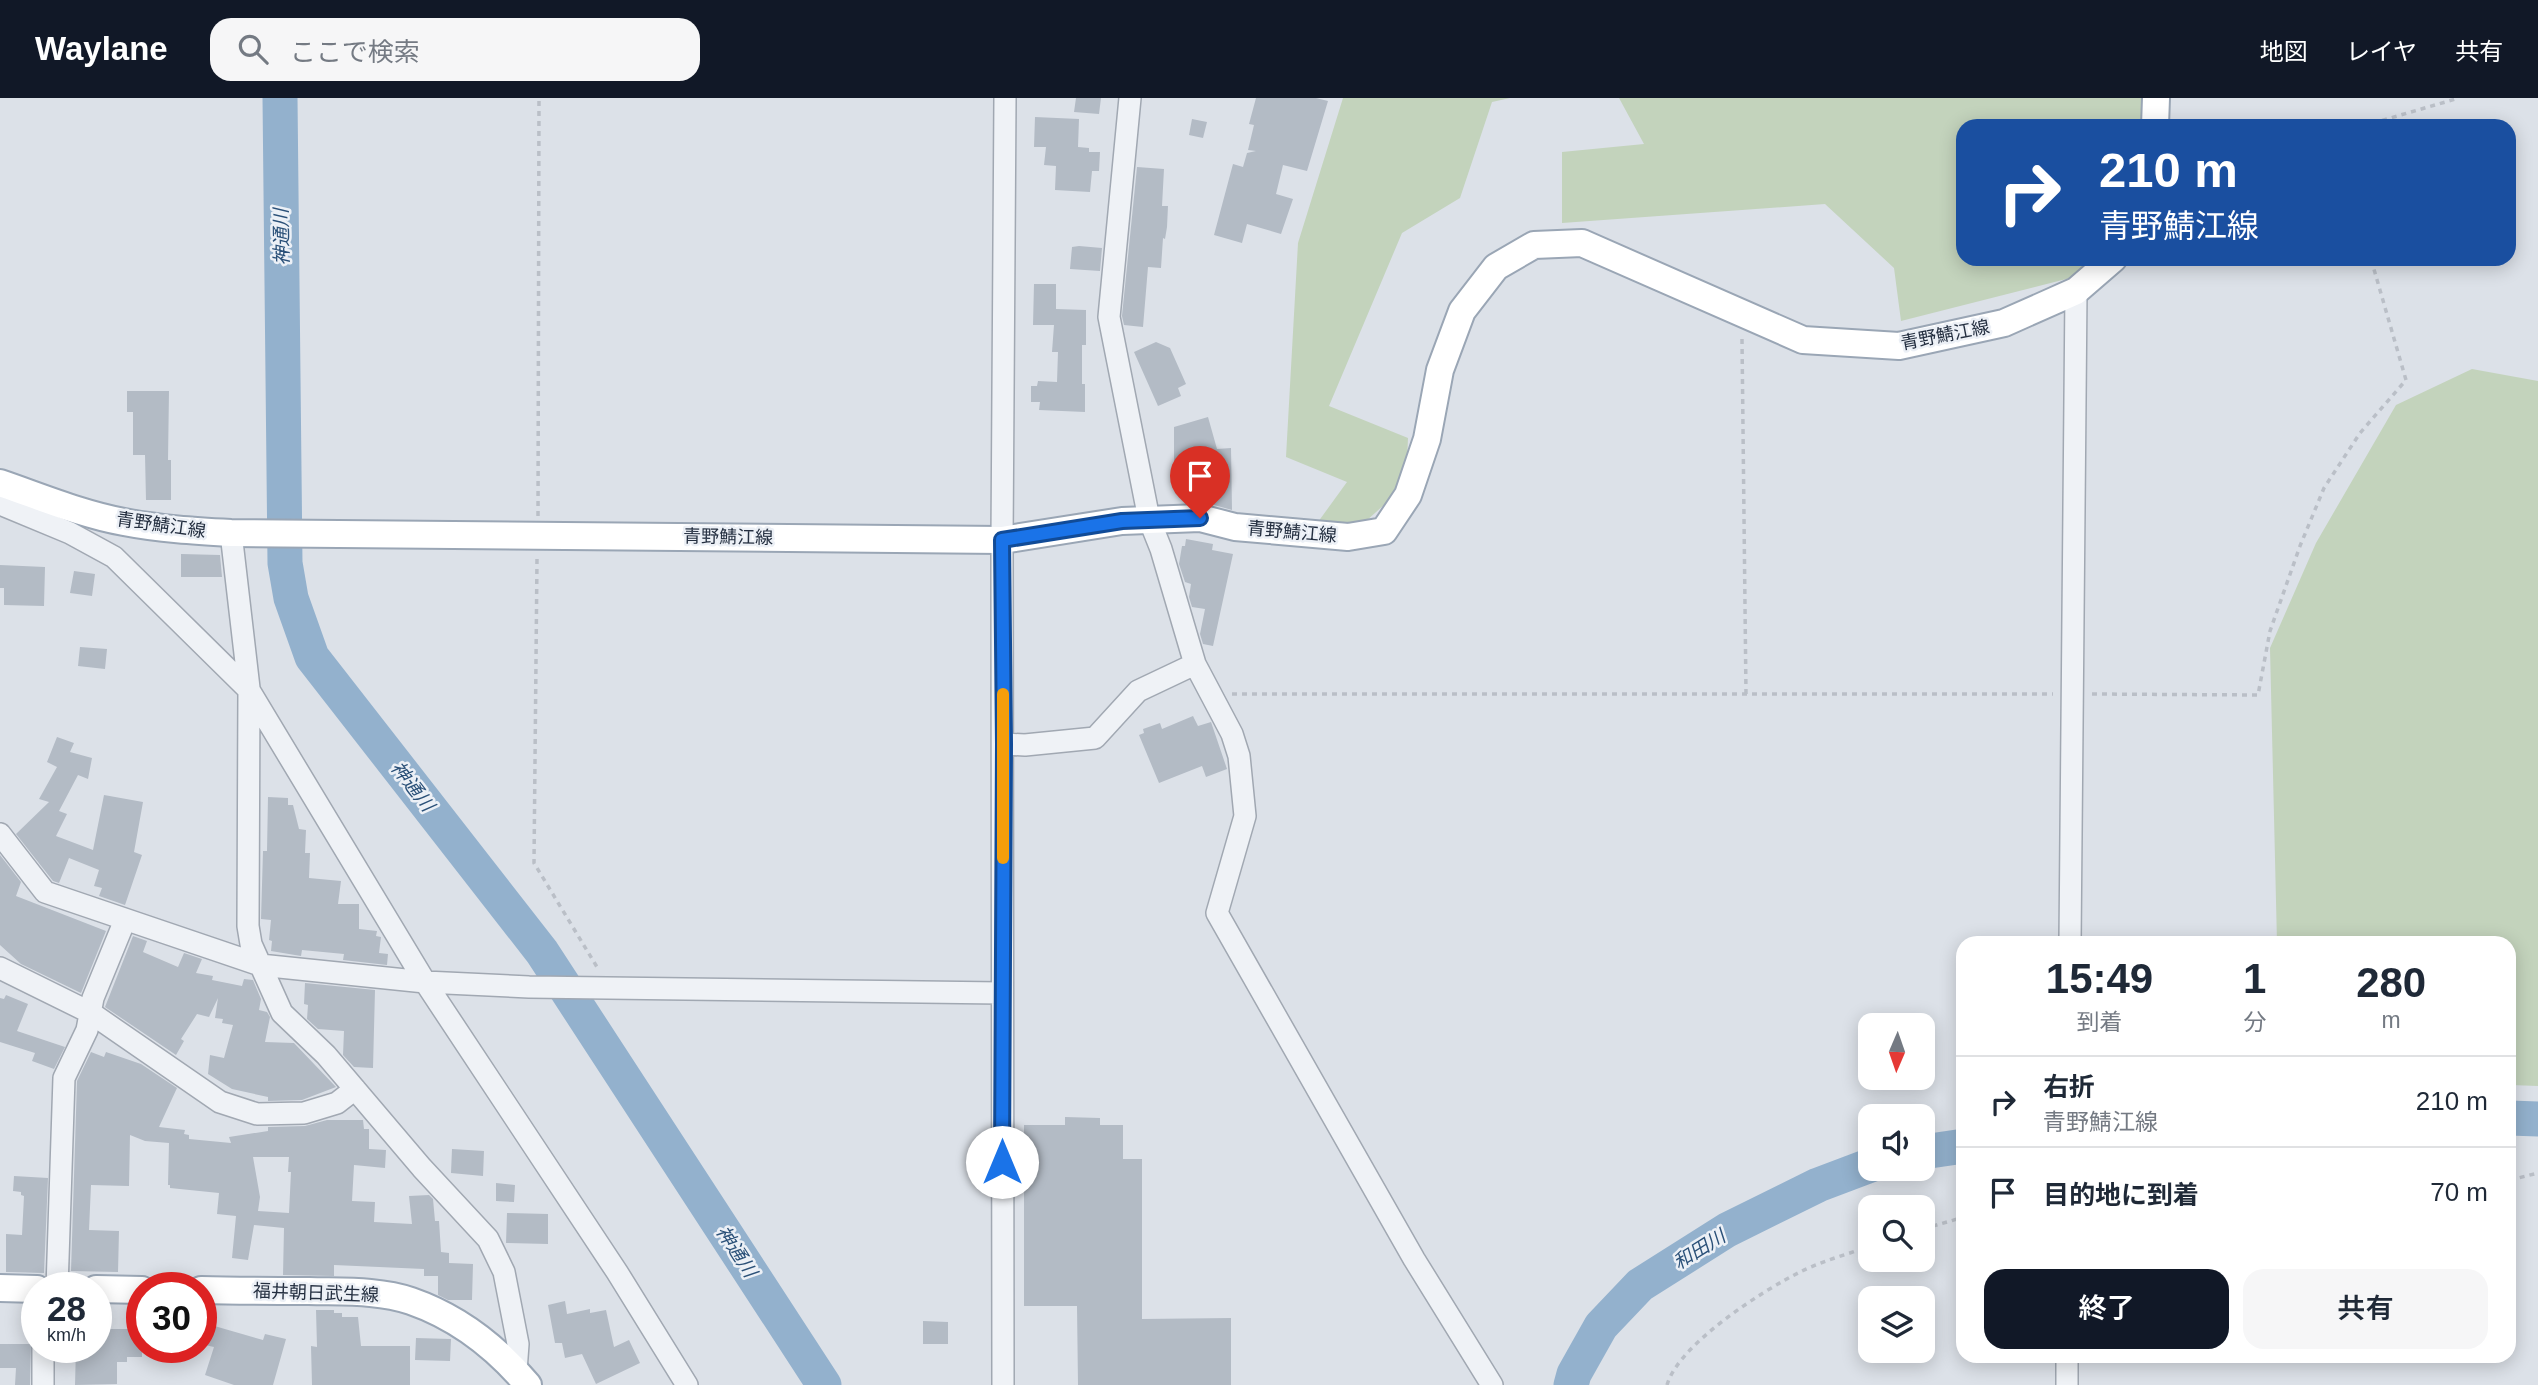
<!DOCTYPE html>
<html lang="ja">
<meta charset="utf-8">
<style>
:root{--surface:#fff;--page:#f6f6f7;--text:#1f2937;--muted:#747a83;--line:#e0e1e3;--accent:#111827}
body{margin:0;font-family:Helvetica,"Noto Sans JP",sans-serif;background:var(--page);color:var(--text);height:100vh;display:flex;flex-direction:column;font-size:26px;white-space:nowrap}
*{box-sizing:border-box;margin:0}
p{font-size:23px;color:var(--muted)}
.icon{flex:none;width:38px;height:38px;fill:none;stroke:currentColor;stroke-width:2;stroke-linecap:round;stroke-linejoin:round}
.map{position:relative;flex:1;overflow:hidden}
.drawer{position:absolute;left:1956px;top:838px;width:560px;height:427px;display:flex;flex-direction:column;background:var(--surface);border-radius:21px;box-shadow:0 4px 18px #0003}
.drawer>*{flex:none}
.hud{position:absolute;left:1956px;top:21px;width:560px;height:147px;border-radius:21px;box-shadow:0 4px 18px #0003;background:#1a4fa0;color:#fff;overflow:hidden}
.needle{width:46px;rotate:182deg}
.tools{position:absolute;left:1858px;top:915px;display:grid;gap:14px}
.tools a{display:grid;place-items:center;width:77px;height:77px;border-radius:14px;background:var(--surface);box-shadow:0 4px 18px #0003;font-size:35px}
.speed{position:absolute;left:21px;top:1174px;display:flex;gap:14px;font-size:35px;font-weight:700;text-align:center}
.speed>*{display:grid;place-content:center;width:91px;height:91px;border-radius:50%;background:var(--surface);box-shadow:0 4px 18px #0003;line-height:1}
.speed small{font-size:18px;font-weight:400}
.speed .limit{border:10px solid #d22;background:#fff;color:#111}
.pin{position:absolute;display:grid;place-items:center;width:60px;height:60px;color:#fff;margin:-72px -30px;border-radius:50% 50% 50% 0;rotate:-45deg;box-shadow:0 0 7px #0007}
.pin .icon{rotate:45deg}
.me{position:absolute;width:77px;margin:-38px;rotate:0deg;stroke-linejoin:round;filter:drop-shadow(0 0 5px #0008)}
.turn{display:flex;align-items:center;gap:24px;height:147px;padding:0 28px;font-size:32px}
.turn .icon{width:91px;height:91px;stroke-width:2.5}
.turn b{display:block;font-size:49px;line-height:60px}
.eta{display:flex;justify-content:space-evenly;align-items:center;height:119px;text-align:center}
.eta b{font-size:42px;font-weight:600;line-height:49px}
.button{display:flex;gap:14px;margin-top:auto;padding:14px 28px}
.button a{flex:1;height:80px;border-radius:21px;background:var(--accent);color:#fff;font-size:28px;font-weight:600;line-height:80px;text-align:center}
.button a+a{background:var(--page);color:var(--text)}
ul{padding:0;list-style:none}
li{display:flex;align-items:center;gap:21px;height:91px;padding:0 28px;border-top:2px solid var(--line)}
li div{flex:1}
li b{display:block;font-size:26px}
li em{font-style:normal}
header{display:flex;align-items:center;gap:42px;box-sizing:border-box;height:98px;padding:0 35px;background:var(--accent);color:#fff}
header strong{font-size:33px}
nav{display:flex;gap:38px;margin-inline-start:auto;font-size:24px}
.search{width:490px;height:63px;background:var(--page);display:flex;align-items:center;gap:18px;box-sizing:border-box;padding:0 24px;border-radius:21px;color:var(--muted);font-size:26px}
.map>svg:first-child{display:block}
.green{fill:#c3d3bc}
.lines{fill:none;stroke-linecap:round;stroke-linejoin:round}
.river{stroke:#93b1cd;stroke-width:35}
.building{fill:#b3bbc5;fill-rule:evenodd}
.minor-casing{stroke:#a1a8b2;stroke-width:24}
.major-casing{stroke:#9aa6b5;stroke-width:30}
.path{stroke:#babfc7;stroke-width:3.5;stroke-dasharray:5 5;stroke-linecap:butt}
.minor{stroke:#eff2f6;stroke-width:21}
.major{stroke:#fff;stroke-width:26}
.route-casing{stroke:#114b97;stroke-width:18}
.route{stroke:#1a73e8;stroke-width:12}
.slow{stroke:#f59e0b;stroke-width:12}
.labels{text-anchor:middle;stroke-width:5;stroke-linejoin:round;paint-order:stroke}
.street-label{font-size:18px;fill:#242f40;stroke:#ecf0f6}
.water-label{font-size:19px;font-style:italic;fill:#2a5078;stroke:#ecf0f6}
</style>
<header>
<strong>Waylane</strong>
<div class="search"><svg class="icon" aria-label="search" viewBox="0 0 24 24"><circle cx="10" cy="10" r="6"/><path d="M15 15l6 6"/></svg>ここで検索</div>
<nav><a>地図</a><a>レイヤ</a><a>共有</a></nav>
</header>
<div class="map">
<svg width="2538" height="1287" viewBox="0 0 2538 1287">
<rect width="100%" height="100%" fill="#dce1e8"/>
<path class="green" d="M1343,0H1510L1492,4L1460,100L1402,135L1329,308L1408,340L1406,387L1365,424H1318L1347,384L1286,359L1298,145Z
M1619,0H2142L2141,28H1964V161H2093L2078,178L1901,223L1894,170L1825,106L1562,125V54L1644,46Z
M2472,271L2538,283V988L2510,987V845H2277L2270,550L2316,445L2396,307Z"/>
<g class="lines">
<path class="river" d="M280,0L285,465L291,500L312,559L542,854L824,1287
M2510,1020L2538,1021
M1923,1054L1964,1048
M1571,1287L1574,1276L1601,1228L1640,1187L1727,1132L1818,1087L1871,1067"/>
</g>
<path class="building" d="M1076,0H1101L1099,16L1074,14Z
M1256,0H1316L1328,3L1307,73L1283,67L1276,96L1293,101L1281,136L1247,126L1242,145L1214,137L1233,66L1243,69L1247,55L1256,53L1248,52L1254,27L1249,26Z
M1035,19L1079,21L1078,49L1089,50V54H1100L1099,73H1092L1090,94L1055,92L1056,68L1044,67L1046,49H1034Z
M1192,21L1207,24L1203,40L1189,37Z
M1137,69L1164,71L1162,108H1168L1167,129L1165,141L1163,140L1161,170L1148,169L1143,229L1124,227L1122,218Z
M1079,148L1102,150L1100,173L1070,171L1072,149Z
M1034,186H1056V211L1086,212V247H1082V286H1085V314L1039,312L1040,304H1031V288H1037L1038,283L1057,284L1058,254H1052L1054,227H1033Z
M1156,244L1170,250L1186,286L1178,290L1181,298L1158,308L1134,254Z
M127,293H169L168,362H171V402H146L145,357H133V314H127Z
M1208,319L1217,351L1231,350L1232,412L1214,407L1212,382L1198,383L1197,367H1174V329Z
M1186,441L1213,446L1212,452L1233,456L1213,548L1203,546L1200,536L1205,511L1192,509L1189,499L1191,486L1185,484L1179,466L1182,448H1185Z
M181,456L220,457L222,479H181Z
M0,467L45,469L44,508L4,507V490H0Z
M74,473L95,476L92,498L70,495Z
M80,549L107,551L105,571L78,568Z
M1193,618L1198,628L1211,624L1227,671L1206,679L1202,668L1159,685L1139,637L1144,635L1143,631L1160,625L1162,631Z
M57,639L74,645L70,654L92,660L88,681L78,677L59,713L67,716L56,738L93,752L104,697L143,704L134,754L142,757L125,807L99,798L102,790L94,788L99,772L69,760L59,785L53,783L16,736L49,704L39,701L57,669L47,664Z
M268,699L288,700V707H293L299,731L306,732L305,755H310L309,780L341,783L338,806H359V831L377,833L376,838L381,839L379,855L388,856L387,867L343,862L344,856L302,852L301,858L271,853L272,843L269,842L271,822L261,821L263,753H267Z
M0,757L21,784L16,798L106,833L81,895L21,866L0,847Z
M133,838L147,843L143,854L178,869L184,855L202,861L196,875L213,878L212,882L242,888L244,881L253,882L261,901L259,912L267,914L270,919L265,944L294,945L336,989L302,1002L268,1003V999L232,991L208,976L210,957L224,960L233,927L222,925L223,921L215,920L218,900L209,919L197,916L181,941L184,943L176,957L105,909Z
M305,885L375,892L373,970L354,969L343,957L344,933L318,931L307,921L308,907L304,906Z
M6,897L28,906L17,933L65,949L54,971L32,963L35,955L0,944V900L4,901Z
M91,954L104,959L106,954L141,966L177,990L159,1029L185,1032L184,1036L189,1037V1041L231,1045L229,1039L268,1033V1029L305,1028L327,1022H363L364,1031H369V1051L386,1052L385,1070L354,1067L352,1103L375,1104L374,1124L412,1126L409,1098L429,1097L433,1101L435,1123H439L441,1154L449,1155V1165L473,1166L472,1202H448L438,1197V1178H424V1171L334,1167V1178L283,1177L284,1130L254,1127L248,1162L232,1160L236,1118L217,1116L219,1095L170,1090V1087H168L169,1045L145,1043L130,1037L129,1088L91,1087L89,1132L119,1133L118,1174L71,1173L77,983ZM253,1059H289L288,1074H291L289,1115L258,1113L260,1099Z
M1065,1019L1100,1020V1027H1123V1061H1142V1221L1231,1220V1287H1078L1077,1208H1024V1027H1065Z
M452,1051L484,1053L483,1078L451,1075Z
M14,1078L48,1080L44,1175L6,1174V1136L22,1137L24,1098L21,1097V1094L13,1093Z
M496,1085L515,1087L514,1104L496,1103Z
M507,1115L548,1116V1146L506,1145Z
M565,1203L567,1216L590,1211V1215L606,1212L614,1249L629,1242L640,1265L596,1286L582,1256L565,1260L562,1245H555L548,1207Z
M316,1212H334V1215H342V1219H358L361,1248H410V1287H312L311,1248L317,1249Z
M923,1223L948,1224V1246H923Z
M211,1227L263,1242L265,1236L286,1241L273,1287H234L205,1277L214,1249L205,1247Z
M96,1231H142V1259H127V1264H117V1286L75,1287L76,1250H96Z
M416,1240L451,1241L450,1263L415,1262Z
M0,1246H31L30,1287H15L16,1270H0Z"/>
<g class="lines">
<defs>
<path id="minor" d="M1130,0L1109,219L1149,421L1161,451L1195,566L1232,636L1239,658L1245,718L1217,815L1414,1161L1492,1287
M0,406L70,435L114,459L249,592L425,884L617,1174L687,1287
M231,435L249,590L248,828L251,846L282,915L326,957L422,1070L488,1141L504,1174L518,1246L516,1273
M1004,646L1025,647L1095,640L1138,593L1195,566
M0,736L45,794L260,867L425,884L529,889L1001,895
M2070,845L2076,193
M0,870L91,915L220,1004L257,1016L304,1015L337,1005L355,991
M57,1190L64,980L87,932L93,900L125,822
M43,1287V1250
M1003,1287L1002,442L1005,0
M2067,1287V1258"/>
<path id="major" d="M2155,28L2156,0
M0,385C41,399 81,416 124,424C160,431 195,433 231,435L1002,442L1122,423L1200,420L1235,429L1348,439L1384,433L1408,397L1427,341L1440,272L1462,213L1496,169L1534,147L1582,145L1803,242L1899,248L2004,225L2076,193L2113,161
M0,1190L37,1191
M96,1191L142,1192
M201,1192C237,1193 273,1193 309,1193C343,1194 379,1192 411,1203C457,1219 497,1250 528,1287"/>
</defs>
<use href="#minor" class="minor-casing"/>
<use href="#major" class="major-casing"/>
<path class="path" d="M2363,28L2459,0
M1742,241L1746,596
M538,418L539,0
M537,461L534,765L597,869
M1232,596H2053
M2092,596L2258,597L2270,533L2300,448L2324,390L2360,335L2406,282L2371,161
M2510,1082L2538,1075
M1923,1131L1964,1119
M1667,1287C1679,1246 1762,1193 1800,1174C1822,1163 1848,1156 1871,1148"/>
<use href="#minor" class="minor"/>
<use href="#major" class="major"/>
</g>
<g class="lines">
<defs>
<path id="route" d="M1002,1064L1004,646L1002,442L1122,423L1200,420"/>
</defs>
<use href="#route" class="route-casing"/>
<use href="#route" class="route"/>
<path class="slow" d="M1003,760V596"/>
</g>
<g class="labels">
<g class="street-label">
<text transform="translate(1945 237) rotate(-11)" y="6">青野鯖江線</text>
<text transform="translate(161 427) rotate(8)" y="6">青野鯖江線</text>
<text transform="translate(1292 434) rotate(5)" y="6">青野鯖江線</text>
<text transform="translate(728 439) rotate(1)" y="6">青野鯖江線</text>
<text transform="translate(316 1195) rotate(2)" y="6">福井朝日武生線</text>
</g>
<g class="water-label">
<text transform="translate(281 139) rotate(-91)" y="7">神通川</text>
<text transform="translate(413 688) rotate(52)" y="7">神通川</text>
<text transform="translate(1699 1151) rotate(-32)" y="7">和田川</text>
<text transform="translate(737 1153) rotate(57)" y="7">神通川</text>
</g>
</g>
</svg>
<div class="tools">
<a><svg class="needle" viewBox="-14 -14 28 28"><path d="M0-13l5 13h-10z" fill="#e53935"/><path d="M0 13l5-13h-10z" fill="#747a83"/></svg></a>
<a><svg class="icon" aria-label="sound" viewBox="0 0 24 24"><path d="M4 9h4l5-4v14l-5-4H4zM17 9q2 3 0 6"/></svg></a>
<a><svg class="icon" aria-label="search" viewBox="0 0 24 24"><circle cx="10" cy="10" r="6"/><path d="M15 15l6 6"/></svg></a>
<a><svg class="icon" aria-label="layers" viewBox="0 0 24 24"><path d="M12 4l9 5-9 5-9-5zM3 14l9 5 9-5"/></svg></a>
</div>
<div class="speed"><div>28<small>km/h</small></div><div class="limit">30</div></div>
<div class="pin" style="left:1200px;top:420px;background:#d93025"><svg class="icon" aria-label="arrive" viewBox="0 0 24 24"><path d="M6 21V4h12l-3 4 3 4H6"/></svg></div>
<svg class="me" style="left:1002px;top:1064px" viewBox="-20 -20 40 40"><circle r="19" fill="#fff"/><path d="M0-13L10 11 0 6-10 11z" fill="#1a73e8"/></svg>
<div class="hud">
<div class="turn"><svg class="icon" aria-label="right" viewBox="0 0 24 24"><path d="M7 20v-9h11M14 6l5 5-5 5"/></svg><div><b>210 m</b>青野鯖江線</div></div>
</div>
<section class="drawer">
<div class="eta">
<div><b>15:49</b><p>到着</p></div>
<div><b>1</b><p>分</p></div>
<div><b>280</b><p>m</p></div>
</div>
<ul>
<li><svg class="icon" aria-label="right" viewBox="0 0 24 24"><path d="M7 20v-9h11M14 6l5 5-5 5"/></svg><div><b>右折</b><p>青野鯖江線</p></div><em>210 m</em></li>
<li><svg class="icon" aria-label="arrive" viewBox="0 0 24 24"><path d="M6 21V4h12l-3 4 3 4H6"/></svg><div><b>目的地に到着</b></div><em>70 m</em></li>
</ul>
<div class="button"><a>終了</a><a>共有</a></div>
</section>
</div>
